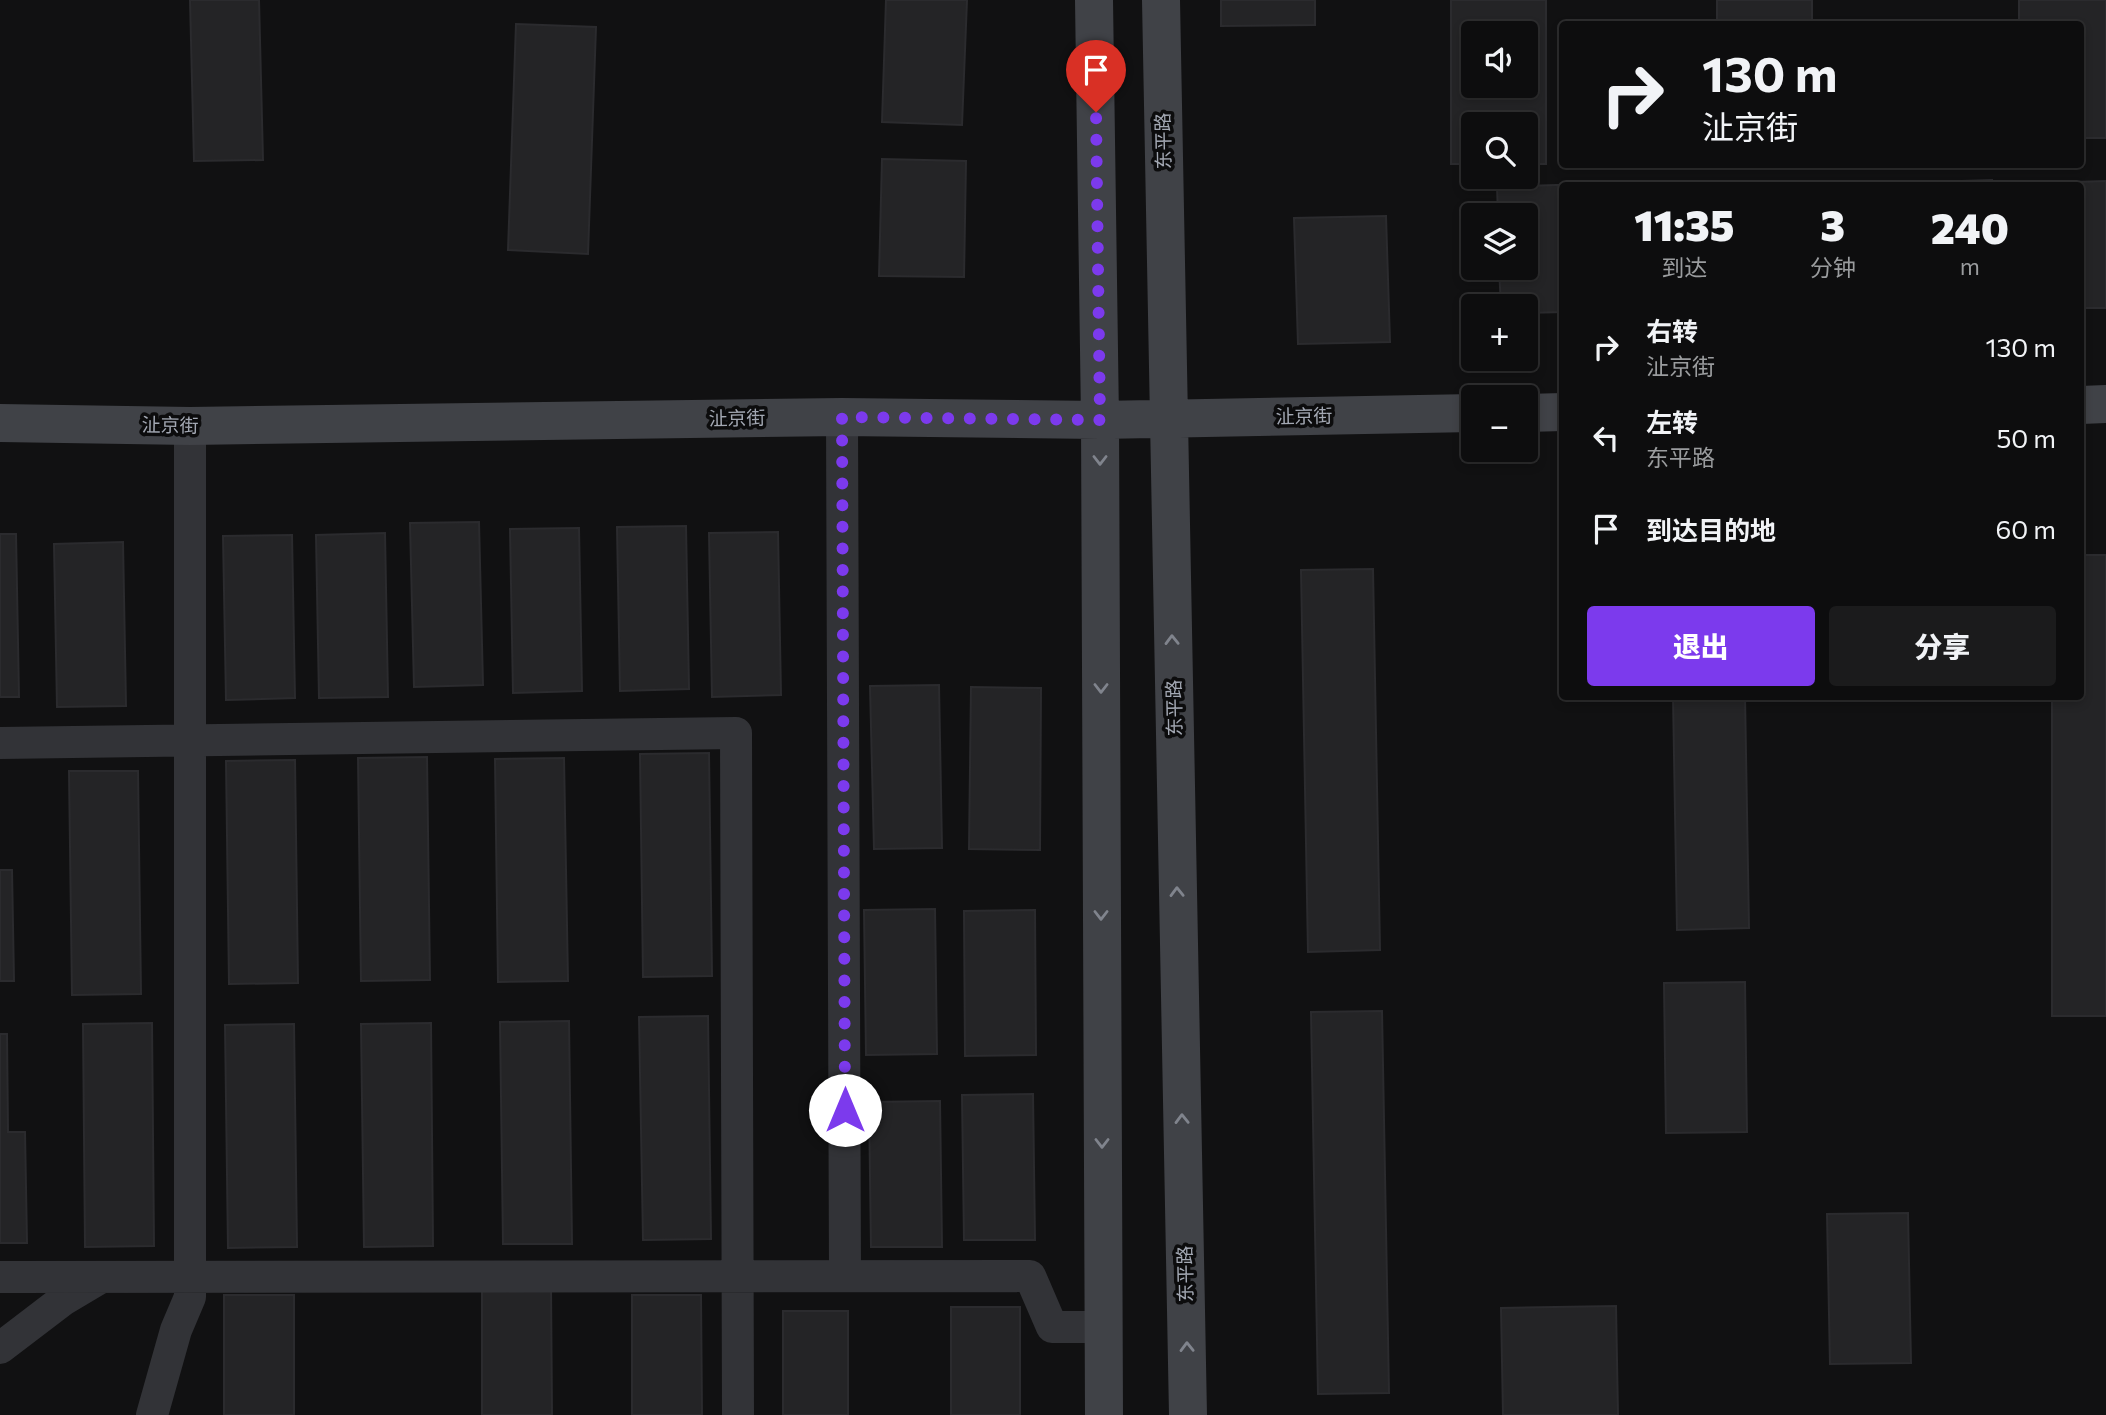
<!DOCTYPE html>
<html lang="zh">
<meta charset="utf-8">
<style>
:root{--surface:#0d0d0e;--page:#1b1b1c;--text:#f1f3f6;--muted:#9a9c9e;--line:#2d2d2e;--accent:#7c3aed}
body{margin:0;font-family:Commissioner,"Noto Sans SC",sans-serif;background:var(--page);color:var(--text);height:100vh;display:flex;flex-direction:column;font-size:26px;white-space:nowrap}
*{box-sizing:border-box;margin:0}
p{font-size:23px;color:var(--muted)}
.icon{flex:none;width:38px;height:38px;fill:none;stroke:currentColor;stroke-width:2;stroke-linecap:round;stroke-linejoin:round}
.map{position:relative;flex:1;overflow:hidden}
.panel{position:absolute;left:1559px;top:182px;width:525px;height:518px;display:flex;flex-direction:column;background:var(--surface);border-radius:7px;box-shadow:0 4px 10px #0003,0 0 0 2px var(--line)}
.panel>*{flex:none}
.guide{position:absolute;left:1559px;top:21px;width:525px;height:147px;border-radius:7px;box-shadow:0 4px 10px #0003,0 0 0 2px var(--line);background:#0d0d0e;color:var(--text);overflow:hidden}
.controls{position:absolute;left:1461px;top:21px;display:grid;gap:14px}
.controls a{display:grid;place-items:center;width:77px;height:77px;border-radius:7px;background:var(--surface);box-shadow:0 4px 10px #0003,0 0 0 2px var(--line);font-size:35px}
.pin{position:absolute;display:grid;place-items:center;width:60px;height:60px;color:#fff;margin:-72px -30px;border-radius:50% 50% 50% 0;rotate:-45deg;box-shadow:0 0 7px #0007}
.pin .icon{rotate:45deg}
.me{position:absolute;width:77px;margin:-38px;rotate:0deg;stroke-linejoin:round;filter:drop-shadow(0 0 5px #0008)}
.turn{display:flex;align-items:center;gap:24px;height:147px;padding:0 28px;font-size:32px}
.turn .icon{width:91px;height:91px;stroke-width:2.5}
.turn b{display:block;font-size:49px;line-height:60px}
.eta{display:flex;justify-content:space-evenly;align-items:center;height:119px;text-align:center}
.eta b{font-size:42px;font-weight:800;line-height:49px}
.action{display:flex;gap:14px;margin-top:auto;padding:14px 28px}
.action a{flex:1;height:80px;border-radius:7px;background:var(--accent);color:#fff;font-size:28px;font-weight:800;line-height:80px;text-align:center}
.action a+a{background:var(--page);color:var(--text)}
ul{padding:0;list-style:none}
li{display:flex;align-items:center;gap:21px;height:91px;padding:0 28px}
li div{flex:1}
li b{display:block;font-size:26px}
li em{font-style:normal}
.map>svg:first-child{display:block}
.building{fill:#242426;stroke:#2b2b2e;stroke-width:2;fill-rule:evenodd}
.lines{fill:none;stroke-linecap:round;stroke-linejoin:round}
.street{stroke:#323337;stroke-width:32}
.secondary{stroke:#404247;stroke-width:38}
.oneway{stroke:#80848d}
.route{stroke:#7c3aed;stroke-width:12;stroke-dasharray:0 21.6}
.labels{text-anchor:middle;stroke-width:7;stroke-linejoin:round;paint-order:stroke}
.street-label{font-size:19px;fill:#a3a8b3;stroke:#0c0c0d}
</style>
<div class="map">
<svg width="2106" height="1415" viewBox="0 0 2106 1415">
<rect width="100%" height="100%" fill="#111112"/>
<path class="building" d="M190,0H259L263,160L194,161Z
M886,0H967L962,125L882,122Z
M1221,0H1315V25L1221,26Z
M1451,0H1546V164H1526V124H1474V164H1451ZM1474,33H1526V86H1474Z
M1717,0H1812V24H1717Z
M2019,0H2106V138H2081V24H2019Z
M516,24L596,27L588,254L508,250Z
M882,159L966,161L964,277L879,276Z
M1717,164H1813V166L1717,167Z
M1992,180V186H1900L1899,183Z
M2106,181V308H2081V186L2077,182Z
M1589,184L1563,186V312L1526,313V306H1501L1499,268H1526V215H1498L1497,187Z
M1386,216L1390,342L1298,344L1294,218Z
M479,522L483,685L414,687L410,523Z
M686,526L689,689L620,691L617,527Z
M579,528L582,691L513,693L510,529Z
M778,532L781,695L712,697L709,533Z
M385,533L388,697L319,698L316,535Z
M0,534H16L19,697H0Z
M292,535L295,698L226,700L223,536Z
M123,542L126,706L57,707L54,544Z
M2081,555H2106V1016H2052V696H2081Z
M1373,569L1380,950L1308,952L1301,570Z
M939,685L942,848L874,849L870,686Z
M971,687L1041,688L1040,850L969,849Z
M1673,696H1745L1749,928L1677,930Z
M709,753L712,976L643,977L640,754Z
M427,757L430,980L361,981L358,758Z
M564,758L568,981L498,982L495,759Z
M295,760L298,983L229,984L226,761Z
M69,771H138L141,994L72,995Z
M0,870H12L14,981H0Z
M935,909L937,1054L866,1055L864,910Z
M1035,910L1036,1055L965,1056L964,911Z
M1745,982L1747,1132L1666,1133L1664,983Z
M1382,1011L1389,1393L1318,1394L1311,1012Z
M708,1016L711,1239L643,1240L639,1017Z
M569,1021L572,1244H503L500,1022Z
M152,1023L154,1246L85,1247L83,1024Z
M431,1023L433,1246L364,1247L361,1024Z
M294,1024L297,1247L228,1248L225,1025Z
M0,1034H7L8,1132H25L27,1243H0Z
M1033,1094L1035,1240H964L962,1095Z
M940,1101L942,1247H871L869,1102Z
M1908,1213L1911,1363L1830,1364L1827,1214Z
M482,1286H551L552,1415H482Z
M224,1295H294V1415H224Z
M632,1295H701L702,1415H632Z
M1616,1306L1618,1415H1503L1501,1308Z
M951,1307H1020V1415H951Z
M783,1311H848V1415H783Z"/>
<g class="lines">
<path class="street" d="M842,417L845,1276
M0,743L736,733L738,1415
M0,1277L1030,1276L1052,1327H1103
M0,1348L63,1300L100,1278
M152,1415L176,1330L190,1297V426"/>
<path class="secondary" d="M1094,0L1100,420L1104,1415
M1161,0L1188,1415
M2081,405L2106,404
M1526,413L1563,412
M0,423L190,426L842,417L1100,420L1474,413"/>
</g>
<defs><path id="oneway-chevron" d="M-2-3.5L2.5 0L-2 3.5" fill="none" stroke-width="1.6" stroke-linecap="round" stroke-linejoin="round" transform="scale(1.75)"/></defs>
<g class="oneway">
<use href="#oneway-chevron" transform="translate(1100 460) rotate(90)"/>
<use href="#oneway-chevron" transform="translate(1172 640) rotate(-91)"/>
<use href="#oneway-chevron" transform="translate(1101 688) rotate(90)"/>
<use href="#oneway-chevron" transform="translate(1177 892) rotate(-91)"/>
<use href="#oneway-chevron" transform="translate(1101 915) rotate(90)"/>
<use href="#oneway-chevron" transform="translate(1182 1119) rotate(-91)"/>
<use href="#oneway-chevron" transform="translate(1102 1143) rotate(90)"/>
<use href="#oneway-chevron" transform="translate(1187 1347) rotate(-91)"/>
</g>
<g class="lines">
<path class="route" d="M845,1110L842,417L1100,420L1096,112"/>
</g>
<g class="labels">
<g class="street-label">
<text transform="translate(1163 141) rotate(-91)" y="7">东平路</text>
<text transform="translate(1304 416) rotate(-1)" y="7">沚京街</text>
<text transform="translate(737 418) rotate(-1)" y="7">沚京街</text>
<text transform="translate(170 425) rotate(1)" y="7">沚京街</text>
<text transform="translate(1174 708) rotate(-91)" y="7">东平路</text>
<text transform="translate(1185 1274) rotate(-91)" y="7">东平路</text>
</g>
</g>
</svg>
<div class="controls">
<a><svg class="icon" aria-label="sound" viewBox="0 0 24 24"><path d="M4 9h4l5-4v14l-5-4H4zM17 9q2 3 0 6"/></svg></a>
<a><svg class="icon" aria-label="search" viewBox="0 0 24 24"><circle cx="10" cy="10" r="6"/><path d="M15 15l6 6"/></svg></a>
<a><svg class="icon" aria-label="layers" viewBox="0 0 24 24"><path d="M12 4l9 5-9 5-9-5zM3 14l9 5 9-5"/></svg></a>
<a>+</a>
<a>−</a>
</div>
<div class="pin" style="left:1096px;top:112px;background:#d93025"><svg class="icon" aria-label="arrive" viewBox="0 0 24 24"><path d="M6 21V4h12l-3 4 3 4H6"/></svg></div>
<svg class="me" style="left:845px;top:1110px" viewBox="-20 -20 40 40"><circle r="19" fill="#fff"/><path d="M0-13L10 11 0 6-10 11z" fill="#7c3aed"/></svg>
<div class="guide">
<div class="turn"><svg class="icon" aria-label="right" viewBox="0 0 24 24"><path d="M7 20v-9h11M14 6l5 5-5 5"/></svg><div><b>130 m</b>沚京街</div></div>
</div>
<section class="panel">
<div class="eta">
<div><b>11:35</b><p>到达</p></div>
<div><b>3</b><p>分钟</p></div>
<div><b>240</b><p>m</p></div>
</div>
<ul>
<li><svg class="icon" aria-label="right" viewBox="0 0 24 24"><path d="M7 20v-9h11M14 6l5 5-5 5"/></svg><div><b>右转</b><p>沚京街</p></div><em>130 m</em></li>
<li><svg class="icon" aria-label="left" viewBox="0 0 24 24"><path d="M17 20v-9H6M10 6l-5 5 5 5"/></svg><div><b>左转</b><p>东平路</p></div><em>50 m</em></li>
<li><svg class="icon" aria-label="arrive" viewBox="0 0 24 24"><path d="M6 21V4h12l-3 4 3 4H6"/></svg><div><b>到达目的地</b></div><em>60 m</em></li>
</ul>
<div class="action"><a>退出</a><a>分享</a></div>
</section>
</div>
